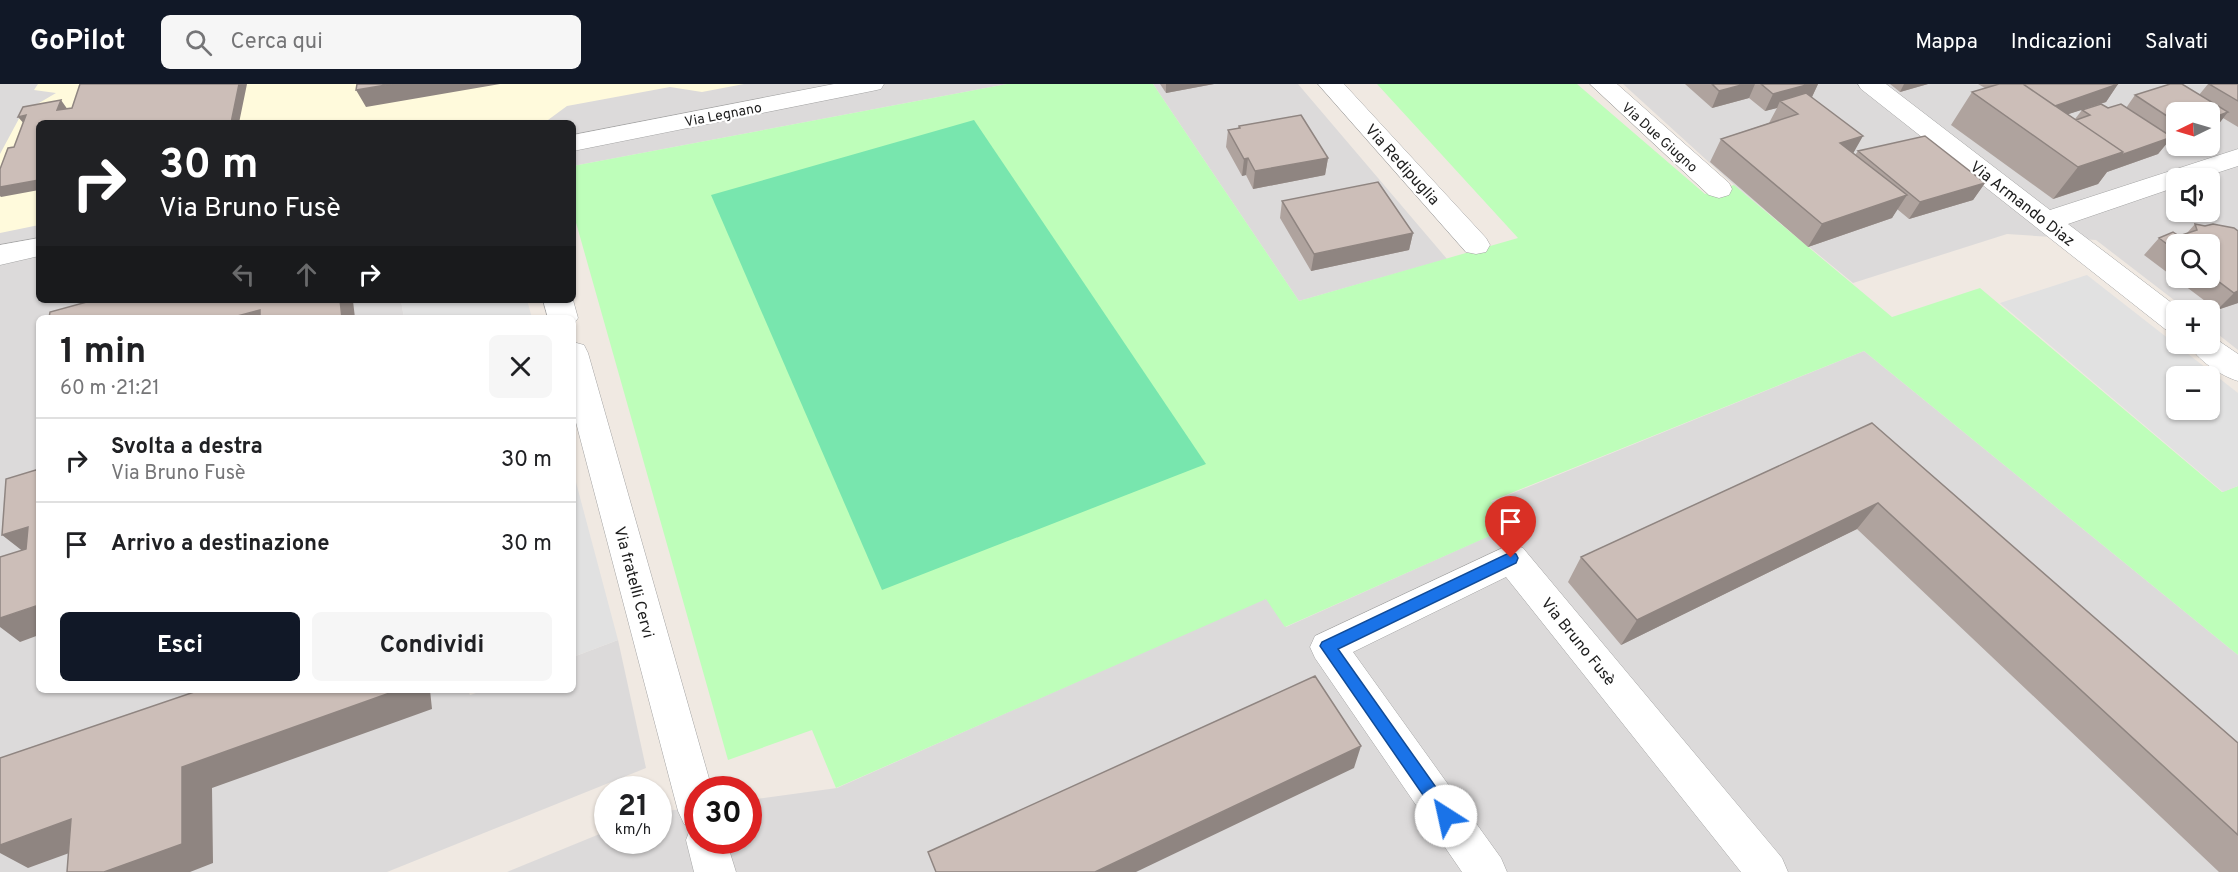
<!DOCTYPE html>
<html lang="it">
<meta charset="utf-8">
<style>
:root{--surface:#fff;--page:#f6f6f6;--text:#202124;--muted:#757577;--line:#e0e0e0;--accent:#111827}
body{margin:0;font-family:Overpass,sans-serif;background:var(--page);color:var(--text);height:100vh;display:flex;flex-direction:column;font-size:22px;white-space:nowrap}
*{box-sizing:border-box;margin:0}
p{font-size:20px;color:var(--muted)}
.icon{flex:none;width:33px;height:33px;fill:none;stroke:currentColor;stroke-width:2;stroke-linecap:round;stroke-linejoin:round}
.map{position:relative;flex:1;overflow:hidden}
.details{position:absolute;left:36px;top:231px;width:540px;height:378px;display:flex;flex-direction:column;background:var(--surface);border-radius:9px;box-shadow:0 2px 4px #0004}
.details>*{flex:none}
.banner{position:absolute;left:36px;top:36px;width:540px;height:183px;border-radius:9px;box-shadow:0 2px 4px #0004;background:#202124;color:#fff;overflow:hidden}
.needle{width:39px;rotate:265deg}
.fabs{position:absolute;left:2166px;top:18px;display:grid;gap:12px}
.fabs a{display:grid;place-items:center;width:54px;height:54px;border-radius:9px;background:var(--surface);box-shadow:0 2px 4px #0004;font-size:30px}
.speed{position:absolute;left:594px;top:692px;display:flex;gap:12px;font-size:30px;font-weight:700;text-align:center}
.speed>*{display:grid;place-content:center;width:78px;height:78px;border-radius:50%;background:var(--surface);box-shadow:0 2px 4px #0004;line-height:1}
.speed small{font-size:15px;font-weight:400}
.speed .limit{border:9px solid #d22;background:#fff;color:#111}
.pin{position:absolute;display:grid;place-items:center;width:51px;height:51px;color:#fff;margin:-62px -26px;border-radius:50% 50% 50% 0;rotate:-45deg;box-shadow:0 0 6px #0007}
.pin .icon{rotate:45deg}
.me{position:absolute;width:66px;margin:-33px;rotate:325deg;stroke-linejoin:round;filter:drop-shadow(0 0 4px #0008)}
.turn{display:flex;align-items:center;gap:21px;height:126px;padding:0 24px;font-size:27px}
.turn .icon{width:78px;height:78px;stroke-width:2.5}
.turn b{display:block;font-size:42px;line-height:51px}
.lanes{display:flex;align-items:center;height:57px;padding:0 24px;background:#0003;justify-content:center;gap:30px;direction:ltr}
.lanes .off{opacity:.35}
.round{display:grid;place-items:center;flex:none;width:63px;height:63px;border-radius:9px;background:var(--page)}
.summary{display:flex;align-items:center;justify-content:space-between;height:102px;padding:0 24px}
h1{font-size:36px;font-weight:700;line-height:45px}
.cta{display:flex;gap:12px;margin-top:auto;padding:12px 24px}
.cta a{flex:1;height:69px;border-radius:9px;background:var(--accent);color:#fff;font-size:24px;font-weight:700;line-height:69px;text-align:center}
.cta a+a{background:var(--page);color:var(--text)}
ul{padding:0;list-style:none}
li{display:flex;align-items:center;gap:18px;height:84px;padding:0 24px;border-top:2px solid var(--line)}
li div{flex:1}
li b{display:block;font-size:22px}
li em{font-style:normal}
header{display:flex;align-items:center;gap:36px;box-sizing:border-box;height:84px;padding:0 30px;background:var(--accent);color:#fff}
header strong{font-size:28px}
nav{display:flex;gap:33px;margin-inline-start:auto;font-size:21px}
.search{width:420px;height:54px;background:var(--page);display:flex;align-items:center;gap:15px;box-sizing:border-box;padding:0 21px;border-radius:9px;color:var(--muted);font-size:22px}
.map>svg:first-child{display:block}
.residential{fill:#dcdada;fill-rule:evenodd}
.education{fill:#fffadc}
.park{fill:#befeba}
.pitch{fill:#78e6ae}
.parking{fill:#e1e1e1;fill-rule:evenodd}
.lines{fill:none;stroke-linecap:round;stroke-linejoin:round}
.minor-casing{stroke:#a4a4a4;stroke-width:1}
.minor{fill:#fff;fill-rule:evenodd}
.wall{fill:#afa39e;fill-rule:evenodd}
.shaded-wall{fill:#8f8581}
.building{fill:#ccbeb8;stroke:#8f8581;stroke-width:1.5}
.route{fill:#1a73e8;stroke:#114b97;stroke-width:1.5}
.labels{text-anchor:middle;stroke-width:4.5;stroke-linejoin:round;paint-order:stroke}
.far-street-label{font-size:14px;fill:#1d1d1d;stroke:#fff}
.street-label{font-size:16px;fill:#1d1d1d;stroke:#fff}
</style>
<header>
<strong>GoPilot</strong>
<div class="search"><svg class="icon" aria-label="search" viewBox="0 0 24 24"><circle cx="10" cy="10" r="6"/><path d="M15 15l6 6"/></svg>Cerca qui</div>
<nav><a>Mappa</a><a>Indicazioni</a><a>Salvati</a></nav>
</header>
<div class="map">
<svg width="2238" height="788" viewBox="0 0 2238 788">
<rect width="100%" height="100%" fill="#f0e9e2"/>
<path class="residential" d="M0,0H1007L573,82V39H39V216H401L404,234H39V606H468L470,611L485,606H573V573L618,556L646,684L387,788H0Z
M1153,0H1298L1447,175L1299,217Z
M1623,0H2238V266L2210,244V226H2187L2096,156L2007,150L1853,199L1734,101ZM2176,28H2210V62H2176ZM2176,94H2210V128H2176ZM2176,160H2210V194H2176Z
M1864,267L2238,571V788H507L607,747L608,756H658L659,728L697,723L698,756H748L749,716L837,704L1266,514L1286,543L1511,442L1491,418Z"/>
<path class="education" d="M38,0H744L702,8L670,3L567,22L548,36L534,39H39V141L0,149V70L22,29L56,9L34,6Z"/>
<path class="park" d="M1007,0H1153L1299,217L1518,154L1377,0H1577L1705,110L1734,101L1892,233L1980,204L2222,408L2238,402V571L1864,267L1491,417L1512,442L1285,543L1266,515L836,704L812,646L728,676L573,128V82Z"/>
<path class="pitch" d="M974,36L1206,380L882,506L711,111Z"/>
<path class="parking" d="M2087,191L2238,309V402L2223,408L2000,219ZM2176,292H2210V326H2176Z
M401,216H527L532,234H404Z
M573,387L618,556L573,573Z"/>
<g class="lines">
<defs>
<path id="minor" d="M834,0H884L881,5L872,7L573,67V51Z
M1318,0H1344L1486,154L1490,161L1486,168L1476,170L1466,168Z
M1590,0H1617L1729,99L1732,105L1729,111L1719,114L1709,111Z
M1858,0H1886L2050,126L2238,65V82L2201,94H2176V103L2068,140L2181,226H2176V248L2165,245L1861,5Z
M39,154V172L0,181V161Z
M543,216H573L578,234L573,241V234H548Z
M2210,251L2238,270V297C2221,292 2196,275 2189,260H2210Z
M573,258L584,261L588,269L712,705H698V756H726L736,788H694L686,756L691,743L684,740L678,727L573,327Z
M1511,460L1523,464L1782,774L1788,788H1741L1506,493L1353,568L1501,774L1507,788H1462L1315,574L1310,563L1315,552Z"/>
</defs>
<use href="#minor" class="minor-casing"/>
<use href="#minor" class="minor"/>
</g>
<path class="wall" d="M1160,0H1214L1166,9Z
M1685,0H1818L1812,13L1853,70L1855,71L1858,67L1985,99L1973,116L1909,135L1897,125L1892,134L1808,163L1710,78L1721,55L1769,39L1777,24L1765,27L1749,14L1712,24Z
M1890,0H1928L1900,8Z
M1978,0H2118L2106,18L2068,30L2075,35L2082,26L2126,24L2135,11H2199L2208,0H2238V43L2223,34L2214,46L2176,28V58L2171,60L2168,58L2158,70L2107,88L2098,100L2053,115L1951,41L1972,8L1985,4Z
M1239,42L1328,74L1325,91L1253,105L1246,91L1242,92L1226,63L1228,46L1238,44Z
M1282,117L1413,149L1409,166L1311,187L1280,134Z
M2195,140L2238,147V219L2217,226L2144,171L2159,154L2179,152L2187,149ZM2176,160H2210V194H2176Z
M1872,339L2238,659V788H2219L1857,445L1621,561L1568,498L1581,473Z"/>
<path class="shaded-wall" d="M239,0H247L239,39H231Z
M392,0H500L366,23L356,6Z
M1166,0H1214L1166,9Z
M1745,0H1755L1749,14L1712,24L1719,7Z
M1810,0H1818L1811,15L1780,17L1777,24L1765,27L1773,10Z
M1904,0H1928L1900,8Z
M2118,0L2106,18L2038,40L2050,23Z
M61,16L68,26H57Z
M2228,28L2214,46L2210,47V35Z
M26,31V42L18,33Z
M1863,52L1850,75L1840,59Z
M2172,53L2158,70L2107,88L2098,100L2053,115L2078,83L2123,68Z
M2176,54V58L2171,60Z
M1248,74L1246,91L1242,92L1244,75Z
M1328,74L1325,91L1253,105L1255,87Z
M39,96V106L1,113L0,112V103Z
M1985,99L1973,116L1909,135L1920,118Z
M1907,111L1892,134L1808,163L1822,140Z
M1413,149L1409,166L1311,187L1314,170Z
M2238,207V219L2217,226L2234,209Z
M340,216H358L353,217L355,234H342Z
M260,226L266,234H230Z
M1878,419L1857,445L1621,561L1637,536Z
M28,443L29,472L2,451Z
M39,521V551L20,558L0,543V534Z
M398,606H430L432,625L212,704L213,779L190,788H104L182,683Z
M1361,662L1354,684L1136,788H1095Z
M71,735L105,756L28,784L0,769V761Z"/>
<path class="building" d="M80,0H239L231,39H39V96L0,103V85L8,64L14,63L26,31L18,33L23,23L61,16L57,26L72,24Z
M357,0H392L356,6Z
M1712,0H1745L1719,7Z
M1761,0H1810L1773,10Z
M1999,0H2023L2123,68L2078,83L1972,8Z
M2023,0H2118L2055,22Z
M2170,0H2182L2228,28L2210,35V28H2176V38L2135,11Z
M2209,0H2238V17Z
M1806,9L1863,52L1840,59L1907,111L1822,140L1721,55L1798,30L1780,17Z
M2101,20L2108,24L2121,20L2172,53L2121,71L2123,68L2076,36L2090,31L2082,26Z
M1301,31L1328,74L1255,87L1248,74L1244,75L1228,46L1240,44L1239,42Z
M1925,52L1985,99L1920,118L1858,67Z
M1378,98L1413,149L1314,170L1282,117Z
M2195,140L2205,142L2213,140L2234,144L2238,147V207L2234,209L2210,191V160H2176V167L2159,154L2173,148L2179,152L2197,146Z
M94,216H340L342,234H260V226L230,234H49L50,228Z
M1872,339L2238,659V751L1878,419L1637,536L1581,473Z
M39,385V521L0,534V473L26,465L28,443L2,451L6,395Z
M1315,592L1361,662L1095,788H936L928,768Z
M200,606H398L182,683V760L104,788H67L71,735L0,761V674Z"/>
<path class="route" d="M1511,468L1516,470L1518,474L1516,479L1338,565L1452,726L1455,732L1452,737L1446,740L1441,737L1320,562L1322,558Z"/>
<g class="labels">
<g class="far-street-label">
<text transform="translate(723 30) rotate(-11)" y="5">Via Legnano</text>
<text transform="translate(1660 53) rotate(42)" y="5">Via Due Giugno</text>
</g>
<g class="street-label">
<text transform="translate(1403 80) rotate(48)" y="6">Via Redipuglia</text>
<text transform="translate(2023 119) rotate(38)" y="6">Via Armando Diaz</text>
<text transform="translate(635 498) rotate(75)" y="6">Via fratelli Cervi</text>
<text transform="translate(1579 557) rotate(51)" y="6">Via Bruno Fusè</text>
</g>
</g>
</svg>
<div class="fabs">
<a><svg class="needle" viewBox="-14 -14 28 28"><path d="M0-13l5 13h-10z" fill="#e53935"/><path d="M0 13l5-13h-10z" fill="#757577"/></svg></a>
<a><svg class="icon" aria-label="sound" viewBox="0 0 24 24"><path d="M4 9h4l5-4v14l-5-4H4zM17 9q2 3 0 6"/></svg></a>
<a><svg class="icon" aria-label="search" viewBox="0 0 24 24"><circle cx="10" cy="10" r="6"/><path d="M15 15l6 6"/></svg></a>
<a>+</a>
<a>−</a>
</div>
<div class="speed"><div>21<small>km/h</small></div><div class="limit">30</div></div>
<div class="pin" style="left:1511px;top:474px;background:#d93025"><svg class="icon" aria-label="arrive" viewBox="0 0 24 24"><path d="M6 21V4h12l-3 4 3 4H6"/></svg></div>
<svg class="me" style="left:1446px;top:732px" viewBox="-20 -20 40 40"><circle r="19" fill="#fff"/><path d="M0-13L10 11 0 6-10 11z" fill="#1a73e8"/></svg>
<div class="banner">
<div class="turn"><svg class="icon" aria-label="right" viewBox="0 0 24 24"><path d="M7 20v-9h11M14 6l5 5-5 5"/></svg><div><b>30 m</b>Via Bruno Fusè</div></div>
<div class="lanes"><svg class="icon off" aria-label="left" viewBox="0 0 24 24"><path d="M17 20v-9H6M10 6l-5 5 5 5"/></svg><svg class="icon off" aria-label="ahead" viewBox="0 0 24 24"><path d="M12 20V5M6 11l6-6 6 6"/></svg><svg class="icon" aria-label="right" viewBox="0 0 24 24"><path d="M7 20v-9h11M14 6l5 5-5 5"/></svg></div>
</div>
<section class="details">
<div class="summary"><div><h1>1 min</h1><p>60 m · 21:21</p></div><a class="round"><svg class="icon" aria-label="close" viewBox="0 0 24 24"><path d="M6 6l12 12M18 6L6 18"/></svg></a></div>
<ul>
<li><svg class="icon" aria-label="right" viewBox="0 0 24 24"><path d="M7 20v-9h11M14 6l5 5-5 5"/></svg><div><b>Svolta a destra</b><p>Via Bruno Fusè</p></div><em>30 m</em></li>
<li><svg class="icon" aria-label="arrive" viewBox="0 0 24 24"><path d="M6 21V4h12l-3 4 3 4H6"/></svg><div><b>Arrivo a destinazione</b></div><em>30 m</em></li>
</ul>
<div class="cta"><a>Esci</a><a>Condividi</a></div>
</section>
</div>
